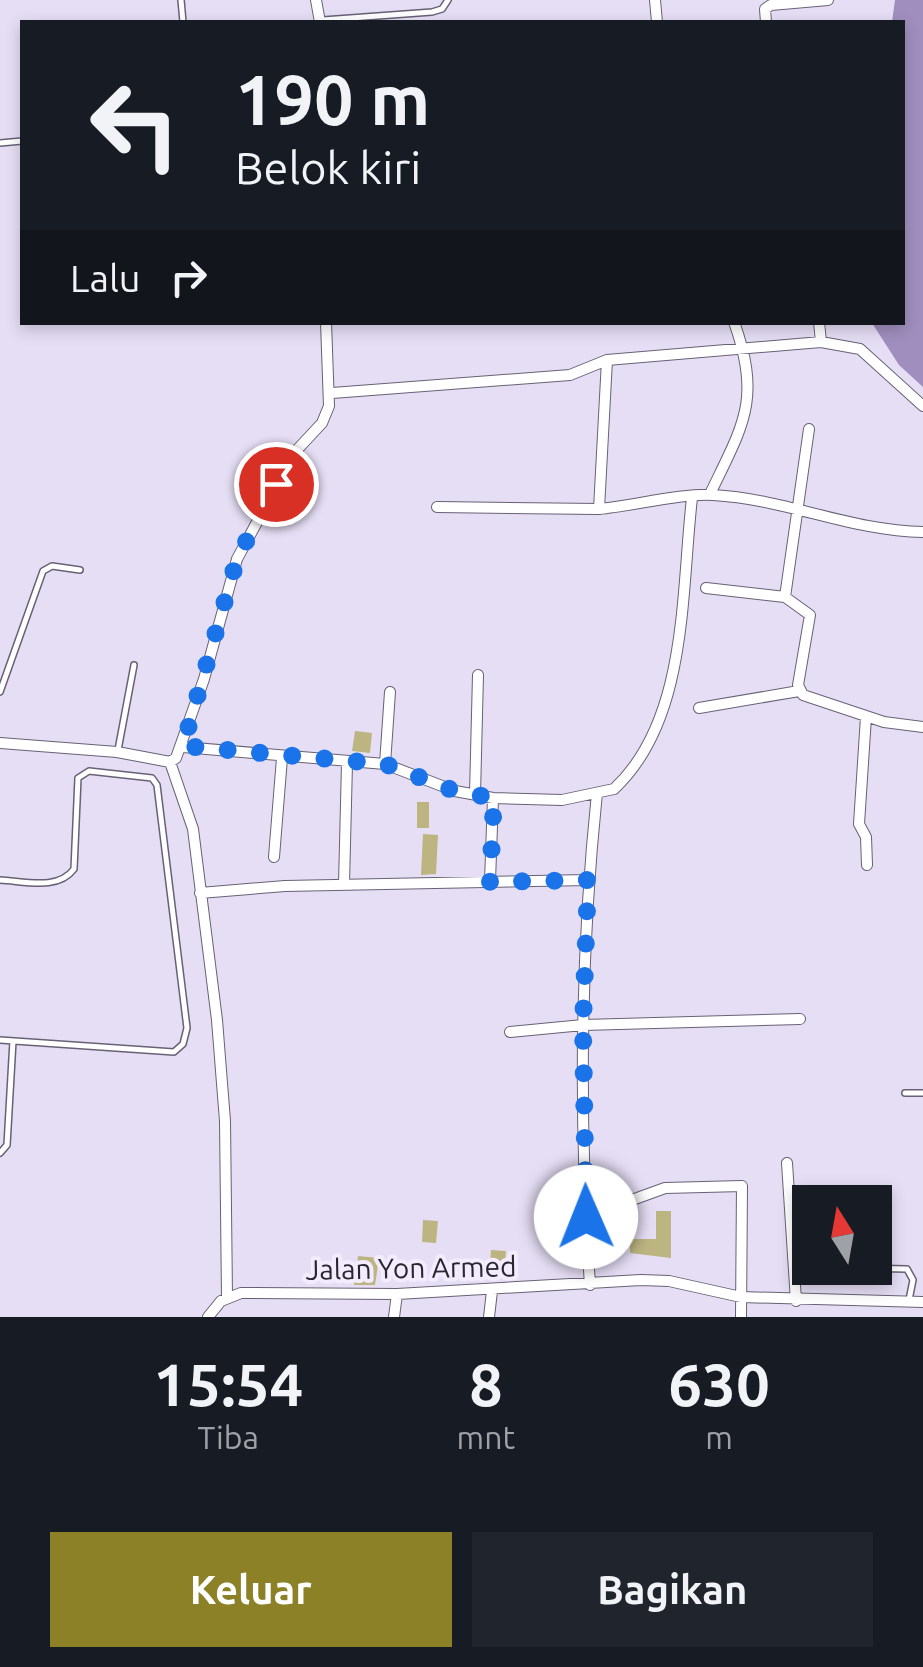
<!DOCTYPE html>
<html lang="id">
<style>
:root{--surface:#171b24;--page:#20242c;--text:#f1f3f6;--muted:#9ea1a6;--accent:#8d8128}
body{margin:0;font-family:Ubuntu,sans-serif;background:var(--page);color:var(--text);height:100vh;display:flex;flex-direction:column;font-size:38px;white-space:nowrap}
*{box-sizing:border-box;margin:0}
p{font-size:32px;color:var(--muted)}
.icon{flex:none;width:55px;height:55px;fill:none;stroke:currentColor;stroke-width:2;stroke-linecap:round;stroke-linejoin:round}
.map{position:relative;height:1317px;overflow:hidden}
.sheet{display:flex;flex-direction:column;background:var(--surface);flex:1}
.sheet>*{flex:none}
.hud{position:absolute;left:20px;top:20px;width:885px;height:305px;border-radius:0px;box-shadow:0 5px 15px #0003;background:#171b24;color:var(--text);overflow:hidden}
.needle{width:65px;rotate:349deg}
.fabs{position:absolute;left:792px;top:1185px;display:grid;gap:20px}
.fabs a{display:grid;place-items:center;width:100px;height:100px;border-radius:0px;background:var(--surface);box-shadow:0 5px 15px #0003;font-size:50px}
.pin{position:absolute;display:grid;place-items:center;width:85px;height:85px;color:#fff;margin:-42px;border:5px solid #fff;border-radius:50%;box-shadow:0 2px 10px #0007}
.me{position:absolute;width:110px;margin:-55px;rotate:359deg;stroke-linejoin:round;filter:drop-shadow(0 0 8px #0008)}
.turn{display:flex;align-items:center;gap:35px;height:210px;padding:0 50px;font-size:45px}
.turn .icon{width:130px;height:130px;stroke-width:2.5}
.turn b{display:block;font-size:70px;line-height:85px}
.then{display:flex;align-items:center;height:95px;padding:0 50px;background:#0003;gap:20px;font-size:38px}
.eta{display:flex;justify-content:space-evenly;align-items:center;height:170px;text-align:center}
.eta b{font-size:60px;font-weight:700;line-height:70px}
.cta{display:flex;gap:20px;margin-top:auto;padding:20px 50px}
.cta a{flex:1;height:115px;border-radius:0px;background:var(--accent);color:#fff;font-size:40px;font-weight:700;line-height:115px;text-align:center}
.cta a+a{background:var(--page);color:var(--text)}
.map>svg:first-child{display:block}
.water{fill:#a08fbe}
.building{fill:#bcb581}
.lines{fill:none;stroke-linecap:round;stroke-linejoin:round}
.lane-casing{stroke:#686175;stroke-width:8}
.street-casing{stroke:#686175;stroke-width:12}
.lane{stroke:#fff;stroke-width:5}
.street{stroke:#fff;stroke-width:10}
.route{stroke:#1a73e8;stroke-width:18;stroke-dasharray:0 32.4}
.labels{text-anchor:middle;stroke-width:8;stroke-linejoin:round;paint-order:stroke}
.street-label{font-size:28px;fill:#29262f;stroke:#f2ecfe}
</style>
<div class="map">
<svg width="923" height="1317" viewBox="0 0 923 1317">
<rect width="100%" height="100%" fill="#e6def5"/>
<path class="water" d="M895,0H923V387L899,365L872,323L902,322V22H892Z"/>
<path class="building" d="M355,731L372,733L370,753L352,751Z
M417,802H429V828H417Z
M423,834L438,835L436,874L421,875Z
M577,1201V1220L568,1221L567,1216L543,1217L542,1203Z
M656,1211H671V1258L630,1253V1239H656Z
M423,1220L438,1221L436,1243L422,1242Z
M491,1250L506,1251L504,1277L489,1276Z
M358,1256L379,1258L375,1285H354Z"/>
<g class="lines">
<defs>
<path id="lane" d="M181,0L183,22
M323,20L432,12L442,9L448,0
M0,143L22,141
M0,692L43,571L52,566L80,570
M118,750L134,665
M0,880C24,881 58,891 74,869L78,778L89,771L152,778L157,785L187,1028L183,1044L174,1052L0,1040
M905,1093H923
M0,1153L7,1145L13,1041
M858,1268L907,1269L913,1280L909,1300"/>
<path id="street" d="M316,0L320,22
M655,0L657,22
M766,22L765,9L771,5L828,0
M819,322L821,342
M607,360L599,509C631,506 683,493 713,495C786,499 851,531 923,532
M332,393L570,375L607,360L821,342L860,349L923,406
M710,494C743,425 762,400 734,322
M437,507L599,509
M706,588L785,597L810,615L798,685L803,695L884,722L923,727
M785,597L809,429
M699,708L799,691
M866,717L859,824L866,837L867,865
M0,743L117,752L170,762L176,758L204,679L237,559L295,452L322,423L329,406L326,322
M183,747L385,764L455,791L493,798L562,800L614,789C688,720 681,593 692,498
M170,762L193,829L217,1020L225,1121L227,1297
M385,764L390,692
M475,794L478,675
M274,857L282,758
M490,881L493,798
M344,884L347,763
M200,893L285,886L588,880
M510,1032L583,1025L800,1019
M787,1163L796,1301
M585,1217L665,1188L742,1186L741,1317
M590,1285C579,1121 580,956 597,793
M208,1317L221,1301L241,1293L397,1294L641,1280L669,1281L741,1297L923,1302
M394,1317L397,1294
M489,1317L492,1291"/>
</defs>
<use href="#lane" class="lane-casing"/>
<use href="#street" class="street-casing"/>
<use href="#lane" class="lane"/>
<use href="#street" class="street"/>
</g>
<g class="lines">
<path class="route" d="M276,484L237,559L183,746L385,764L455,791L494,798L490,882L588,880L583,1025L586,1217"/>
</g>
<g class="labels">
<g class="street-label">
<text transform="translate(411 1268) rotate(-1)" y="10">Jalan Yon Armed</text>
</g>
</g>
</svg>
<div class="fabs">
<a><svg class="needle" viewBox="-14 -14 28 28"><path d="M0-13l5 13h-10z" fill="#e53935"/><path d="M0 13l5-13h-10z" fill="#9ea1a6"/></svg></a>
</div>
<div class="pin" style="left:276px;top:484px;background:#d93025"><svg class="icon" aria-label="arrive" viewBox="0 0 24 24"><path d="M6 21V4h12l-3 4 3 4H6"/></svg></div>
<svg class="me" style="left:586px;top:1217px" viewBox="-20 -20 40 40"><circle r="19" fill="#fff"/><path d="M0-13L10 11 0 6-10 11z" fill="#1a73e8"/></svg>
<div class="hud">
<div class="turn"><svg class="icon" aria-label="left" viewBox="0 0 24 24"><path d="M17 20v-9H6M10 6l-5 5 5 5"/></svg><div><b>190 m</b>Belok kiri</div></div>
<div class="then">Lalu<svg class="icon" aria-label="right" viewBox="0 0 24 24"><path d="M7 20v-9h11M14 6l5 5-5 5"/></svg></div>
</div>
</div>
<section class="sheet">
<div class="eta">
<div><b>15:54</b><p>Tiba</p></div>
<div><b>8</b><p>mnt</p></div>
<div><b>630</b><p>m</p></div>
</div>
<div class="cta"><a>Keluar</a><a>Bagikan</a></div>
</section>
